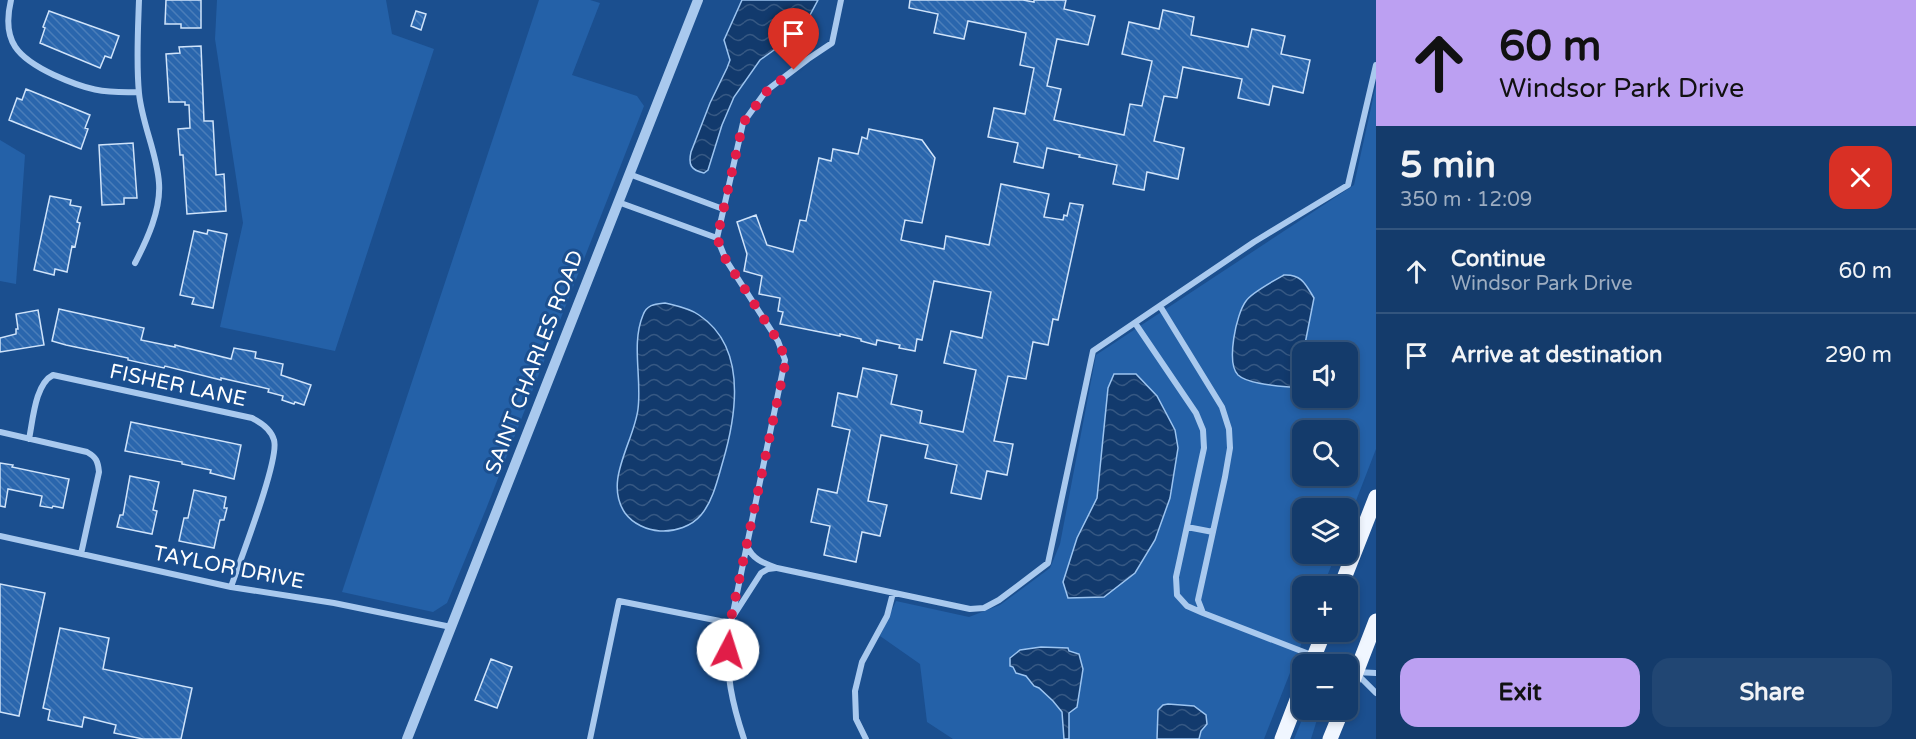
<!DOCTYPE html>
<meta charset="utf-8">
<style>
:root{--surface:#143b6b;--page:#214673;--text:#f1f3f6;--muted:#9dadc1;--line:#33557e;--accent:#bca0f2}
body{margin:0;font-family:"Varela Round",sans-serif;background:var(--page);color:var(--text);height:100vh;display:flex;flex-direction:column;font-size:22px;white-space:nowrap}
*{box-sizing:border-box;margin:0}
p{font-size:20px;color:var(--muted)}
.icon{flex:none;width:33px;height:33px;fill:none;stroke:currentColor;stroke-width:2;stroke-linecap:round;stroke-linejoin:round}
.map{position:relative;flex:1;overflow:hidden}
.sheet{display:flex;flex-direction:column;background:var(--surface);width:540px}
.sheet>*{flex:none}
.hud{background:#bca0f2;color:#111;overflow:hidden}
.tools{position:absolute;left:1292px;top:342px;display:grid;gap:12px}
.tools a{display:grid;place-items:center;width:66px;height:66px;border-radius:12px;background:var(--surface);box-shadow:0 3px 9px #0003,0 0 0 2px var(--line);font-size:30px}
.pin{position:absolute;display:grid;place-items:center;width:51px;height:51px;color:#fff;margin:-62px -26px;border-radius:50% 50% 50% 0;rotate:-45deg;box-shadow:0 0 6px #0007}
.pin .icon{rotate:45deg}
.me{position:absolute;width:66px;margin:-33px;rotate:5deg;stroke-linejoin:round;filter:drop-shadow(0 0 4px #0008)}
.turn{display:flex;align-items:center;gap:21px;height:126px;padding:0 24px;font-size:27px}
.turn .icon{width:78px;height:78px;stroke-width:2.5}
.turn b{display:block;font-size:42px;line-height:51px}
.round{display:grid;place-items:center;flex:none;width:63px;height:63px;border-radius:18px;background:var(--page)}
.headline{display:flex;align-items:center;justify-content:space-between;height:102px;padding:0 24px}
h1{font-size:36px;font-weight:700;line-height:45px}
.button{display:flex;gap:12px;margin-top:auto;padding:12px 24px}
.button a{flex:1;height:69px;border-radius:18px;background:var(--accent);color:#111;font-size:24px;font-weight:700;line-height:69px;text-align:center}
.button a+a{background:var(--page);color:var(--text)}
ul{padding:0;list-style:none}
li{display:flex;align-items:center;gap:18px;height:84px;padding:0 24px;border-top:2px solid var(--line)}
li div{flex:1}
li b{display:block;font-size:22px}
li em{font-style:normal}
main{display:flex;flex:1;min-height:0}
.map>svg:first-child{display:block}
.green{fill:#2461a8;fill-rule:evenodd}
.water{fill:url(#water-waves);stroke:#9cc4f0;stroke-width:1.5}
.building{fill:url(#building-back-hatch);stroke:#cfe3fa;stroke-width:1.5}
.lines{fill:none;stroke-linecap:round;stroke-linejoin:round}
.minor{stroke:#a9c9ee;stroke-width:6}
.tertiary{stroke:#a9c9ee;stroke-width:10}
.primary{stroke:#f0f6ff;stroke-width:15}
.route{stroke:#e11d48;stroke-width:10;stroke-dasharray:0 18}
.labels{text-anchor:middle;stroke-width:6;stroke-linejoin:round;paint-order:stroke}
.street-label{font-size:21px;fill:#fff;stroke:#1b4f8f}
</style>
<main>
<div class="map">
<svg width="1376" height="739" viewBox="0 0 1376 739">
<defs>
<pattern id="water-waves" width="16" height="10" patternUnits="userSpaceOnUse" patternTransform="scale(1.5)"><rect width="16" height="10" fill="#123a6d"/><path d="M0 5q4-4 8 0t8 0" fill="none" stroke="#365883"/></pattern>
<pattern id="building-back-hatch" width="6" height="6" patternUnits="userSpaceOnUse" patternTransform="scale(1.5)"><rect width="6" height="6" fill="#2a66ad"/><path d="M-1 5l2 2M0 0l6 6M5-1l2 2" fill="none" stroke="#4a7db9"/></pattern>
</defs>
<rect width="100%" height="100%" fill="#1b4f8f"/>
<path class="green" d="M217,0H386L392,34L434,49L335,351L220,327L243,223L215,39Z
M539,0H590L600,3L572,75L637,96L644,106L486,509L447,603L433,612L342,592Z
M1376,85V449L1347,524V508H1302V554H1336L1323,586H1302V632H1306L1264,739H953L927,722L920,664L880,636L896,601L969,617L1000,605L1050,568L1060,544L1096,355L1354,185ZM1302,352H1347V398H1302ZM1302,430H1347V476H1302Z
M0,140L25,155L16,284L0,281Z
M1306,710H1320L1311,739H1294Z"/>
<path class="water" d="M742,0H818L802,30L760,60L734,97L722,125L708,170L704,173C691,170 688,165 691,152L710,103L727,68L730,60L724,40Z
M1284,275C1302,274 1306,285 1314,298L1305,344L1308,352H1302V385L1297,388C1282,386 1249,385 1238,375C1226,363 1236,314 1246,301C1251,293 1275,280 1284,275Z
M665,303C677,306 689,308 699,315C747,347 737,413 723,461C718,478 713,501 701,515C692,526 675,532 660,531C647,530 633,524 625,513C603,481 634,442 638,409C642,378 631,344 643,315C647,304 656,304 665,303Z
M1114,374H1136L1157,396L1175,430L1178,448L1170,498L1155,540L1135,573L1104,597L1068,598L1063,582L1077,538L1097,498L1108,388Z
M1041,647L1068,648L1069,651L1079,654L1083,669L1077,707L1069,713V739H1064L1062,712L1053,701L1039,688L1034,686L1026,676L1016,673L1013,667L1010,666V658L1020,650Z
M1168,704L1194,706L1206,715L1207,724L1201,731L1199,739H1157L1158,710L1163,705Z"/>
<path class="building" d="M166,0H201V28H181V24H165Z
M910,0H1023L1034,2V0H1066L1064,9L1095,16L1088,45L1057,39L1047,86L1061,89L1054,120L1124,135L1130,104L1142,106L1152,61L1122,54L1129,22L1159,29L1163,10L1194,17L1191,35L1248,47L1252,29L1285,36L1281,54L1310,60L1303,93L1273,86L1269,105L1238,98L1242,79L1183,67L1177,98L1164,96L1154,141L1184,148L1178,179L1147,172L1144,190L1113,184L1117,165L1079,157L1080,155L1047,148L1043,168L1014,162L1018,143L988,137L994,108L1025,114L1034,68L1020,65L1026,33L968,21L964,39L934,33L938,14L909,8Z
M49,11L119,36L111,58L105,56L100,68L40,43L45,28L43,27Z
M416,11L426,14L421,30L411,26Z
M201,46L204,121H213L216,175L224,174L226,211L187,214L183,155H180L178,129L190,128L189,105H185V102H169L166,54L180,53L179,47Z
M26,89L90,115L85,128L88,129L81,149L9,120L17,98L22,100Z
M869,129L922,140L935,158L922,223L905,220L901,240L944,249L946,236L989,245L1001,184L1049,194L1044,217L1063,220L1064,215L1067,216L1070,203L1083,205L1058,320L1053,319L1048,345L1033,342L1026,379L1008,376L994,441L1013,444L1007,475L987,471L981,499L951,493L957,465L925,458L928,445L881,435L868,501L887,505L880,536L862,532L856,562L824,555L830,526L811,522L818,489L837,493L850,430L832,426L838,393L857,397L863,368L897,375L891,404L922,411L920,423L963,432L976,370L944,363L951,331L982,338L991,292L934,281L922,340L917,339L915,351L899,348L900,345L877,340L876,345L861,341V339L840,334V336L780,324L783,312L778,311L780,298L759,294L762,276L744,271L747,254L737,222L756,215L767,245L793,252L800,220L806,221L819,158L831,161L833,149L858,154L862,137L867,139Z
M133,143L137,198H124V204L102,205L99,145Z
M50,196L71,200L70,205L81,207L77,222L80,223L75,247L72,246L67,272L55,269L54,275L34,270Z
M208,230L227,234L213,308L192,304L194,298L180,295L194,231L207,234Z
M59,309L144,328L141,340L175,347V345L231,359L234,348L256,352L255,358L283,364L281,375L311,385L304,405L295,402L294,404L282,400L283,396L268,392L269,389L221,378V380L165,366L164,368L128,360V358L66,345L52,341Z
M38,310L44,345L0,352V338L16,334V329H18L16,314Z
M131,422L241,445L234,479L210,473L211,470L182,464V462L125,451Z
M0,463L13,465L12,467L69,479L63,508L53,506L52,508L40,506L42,496L8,489L5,507L0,506Z
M130,476L159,482L153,510L157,511L152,534L117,527L120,515H123Z
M194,490L226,497L224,508H227L224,520H220L214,548L179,541L184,518H188Z
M0,584L45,593L19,716L0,712Z
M60,628L109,638L103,669L192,688L181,739H143L114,733L116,725L84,717L82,727L48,720L50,710L43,708Z
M491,659L512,667L497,708L475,700Z"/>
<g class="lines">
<path class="minor" d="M11,0C1,42 18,58 54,75C87,90 102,93 138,92
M629,174L723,209
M618,202L717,238
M135,263C147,240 161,210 159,183C157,153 142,124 139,93C136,63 138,30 139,0
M1160,306L1222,407L1229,429L1230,448L1225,477L1198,600L1203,613
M1135,323L1196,413L1203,430L1204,448L1176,577L1177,595L1187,606L1203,613L1335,664
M0,432L87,452C96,457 98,461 99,472L81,554
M29,439C33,420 35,384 53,375L252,418C262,423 271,429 274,440C280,459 239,563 231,587
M1187,527L1213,532
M0,536L231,587L334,603L451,627
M747,546C753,560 764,563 777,568L970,609L984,608L999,600L1048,563L1093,351L1254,242L1348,185L1376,65
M734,615L761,573L768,569L776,568
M1347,669L1356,672L1376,673
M1356,673L1376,693
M590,739L619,601L730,623
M744,739C732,703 726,675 728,637L785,360L778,341L726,260L717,238L743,123L766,91L808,59L832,43L841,0
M866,739L856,719L855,691L862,662L887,616L893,593"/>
<path class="tertiary" d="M407,739L698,0"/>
<path class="primary" d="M1341,586L1376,497
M1311,664L1324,632
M1347,696L1376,621
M1282,739L1302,687
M1330,739L1342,710"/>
</g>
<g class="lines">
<path class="route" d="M728,650L730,623L786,360L778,341L726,260L717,238L743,123L766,92L794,70"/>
</g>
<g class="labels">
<g class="street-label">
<text transform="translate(534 362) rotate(-69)" y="7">SAINT CHARLES ROAD</text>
<text transform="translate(178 385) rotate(12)" y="7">FISHER LANE</text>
<text transform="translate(229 567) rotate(11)" y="7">TAYLOR DRIVE</text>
</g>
</g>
</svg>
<div class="tools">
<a><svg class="icon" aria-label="sound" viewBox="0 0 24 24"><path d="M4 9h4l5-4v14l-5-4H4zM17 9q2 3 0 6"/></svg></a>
<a><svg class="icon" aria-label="search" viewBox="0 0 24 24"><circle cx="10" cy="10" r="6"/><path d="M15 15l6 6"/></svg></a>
<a><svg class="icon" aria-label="layers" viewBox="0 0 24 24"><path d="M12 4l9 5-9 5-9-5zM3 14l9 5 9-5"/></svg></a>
<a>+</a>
<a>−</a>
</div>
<div class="pin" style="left:794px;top:70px;background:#d93025"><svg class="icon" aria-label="arrive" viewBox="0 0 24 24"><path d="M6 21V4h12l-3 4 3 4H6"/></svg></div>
<svg class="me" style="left:728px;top:650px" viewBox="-20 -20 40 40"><circle r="19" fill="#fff"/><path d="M0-13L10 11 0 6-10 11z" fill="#e11d48"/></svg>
</div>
<section class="sheet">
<div class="hud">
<div class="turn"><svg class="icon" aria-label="ahead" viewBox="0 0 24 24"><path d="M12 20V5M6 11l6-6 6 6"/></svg><div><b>60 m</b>Windsor Park Drive</div></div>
</div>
<div class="headline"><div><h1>5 min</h1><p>350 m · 12:09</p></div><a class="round" style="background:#d93025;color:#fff"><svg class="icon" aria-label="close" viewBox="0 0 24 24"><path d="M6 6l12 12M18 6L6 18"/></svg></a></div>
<ul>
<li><svg class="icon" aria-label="ahead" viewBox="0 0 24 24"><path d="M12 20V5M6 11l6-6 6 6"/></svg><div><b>Continue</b><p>Windsor Park Drive</p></div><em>60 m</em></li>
<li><svg class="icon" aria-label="arrive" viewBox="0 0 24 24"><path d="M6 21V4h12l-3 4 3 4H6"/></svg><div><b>Arrive at destination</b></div><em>290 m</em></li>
</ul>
<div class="button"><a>Exit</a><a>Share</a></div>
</section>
</main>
